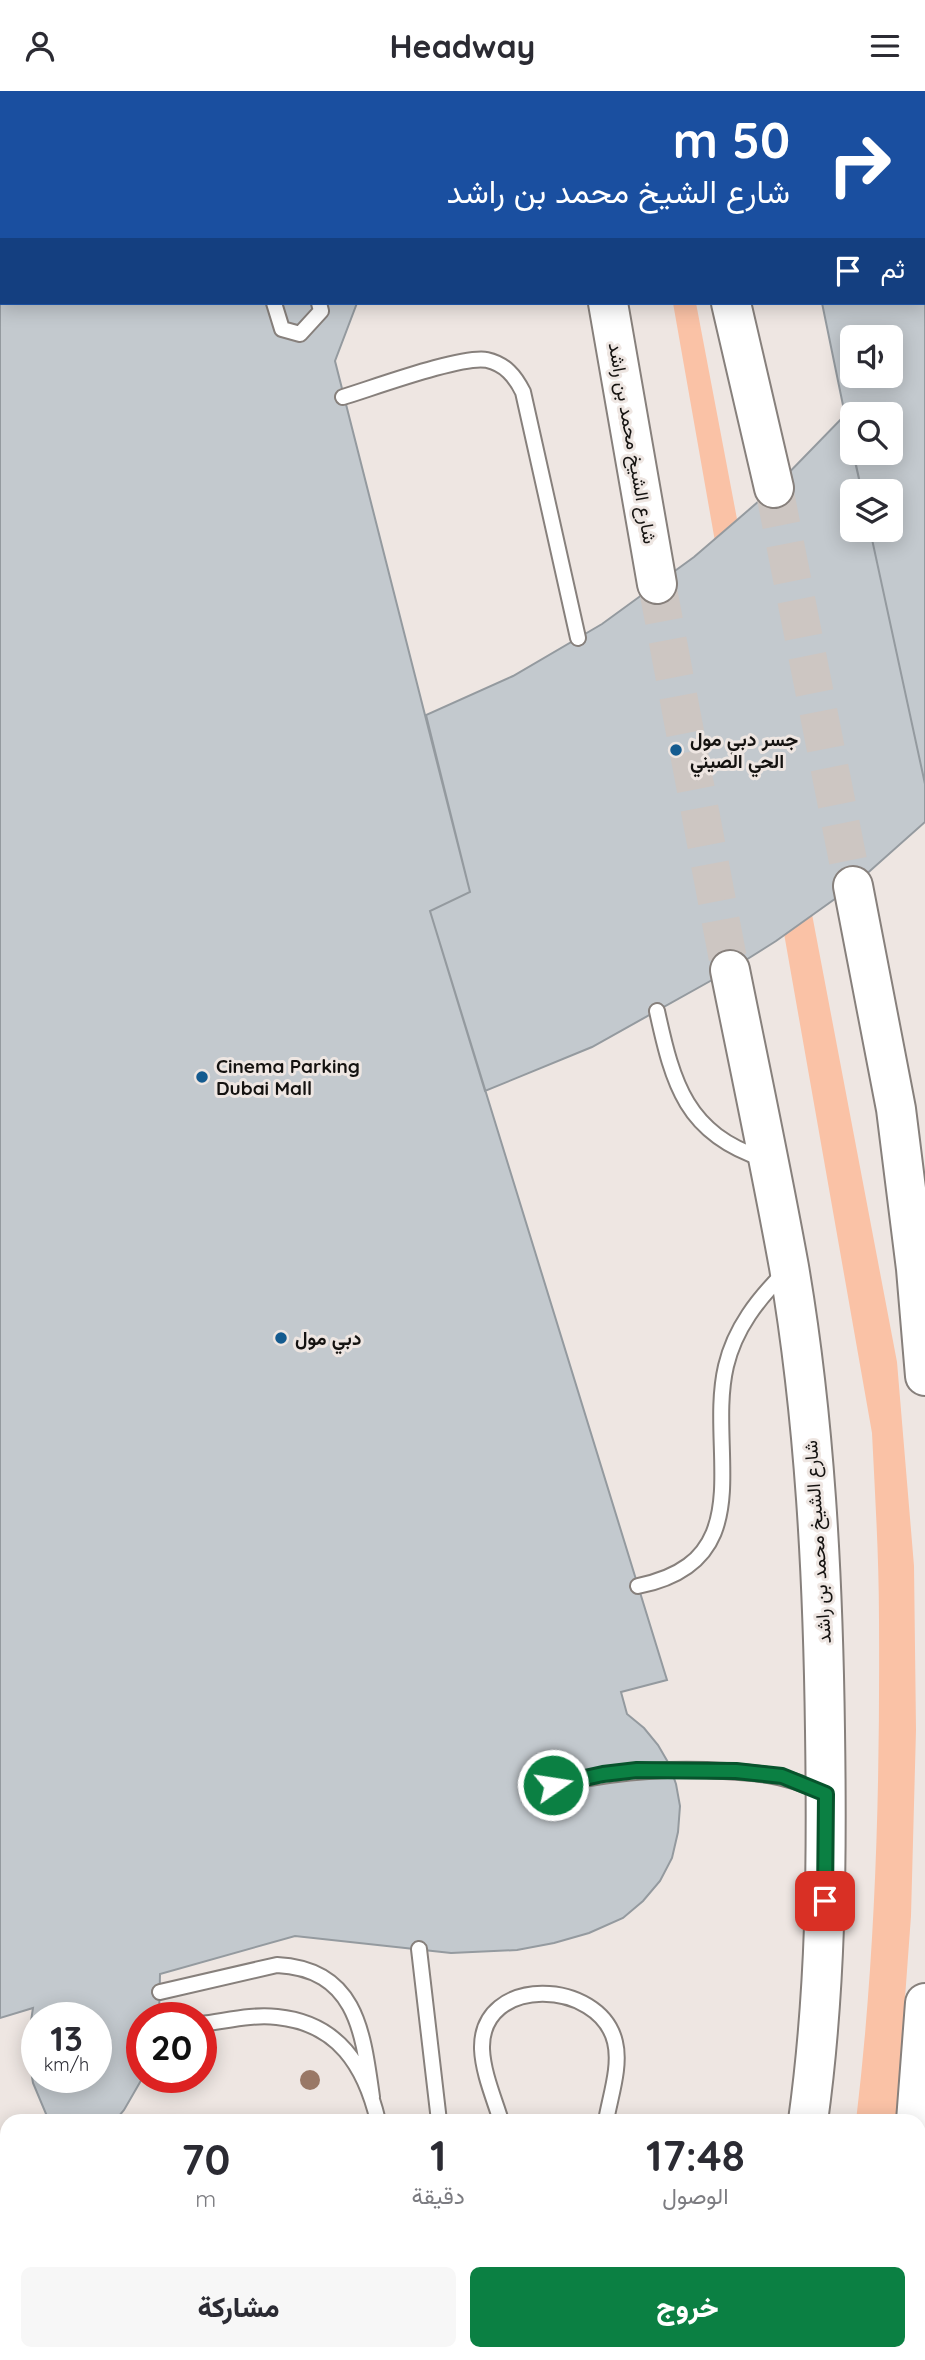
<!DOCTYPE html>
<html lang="ar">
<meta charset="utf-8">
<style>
:root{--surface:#fff;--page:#f7f7f7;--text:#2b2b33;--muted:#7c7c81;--accent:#0b8043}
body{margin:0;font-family:Quicksand,Vazirmatn,sans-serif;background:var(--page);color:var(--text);direction:rtl;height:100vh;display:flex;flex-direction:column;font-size:26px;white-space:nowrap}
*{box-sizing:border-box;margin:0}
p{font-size:23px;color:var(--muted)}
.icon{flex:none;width:38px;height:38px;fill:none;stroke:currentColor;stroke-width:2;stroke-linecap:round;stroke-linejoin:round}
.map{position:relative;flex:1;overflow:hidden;direction:ltr}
.panel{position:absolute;left:0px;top:2023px;width:926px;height:247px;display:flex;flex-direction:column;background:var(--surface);border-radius:21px 21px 0 0;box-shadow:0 4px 18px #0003;direction:rtl}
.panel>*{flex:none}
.hud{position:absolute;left:0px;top:0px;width:926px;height:214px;box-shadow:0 4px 18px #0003;direction:rtl;background:#1a4fa0;color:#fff;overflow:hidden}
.tools{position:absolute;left:840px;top:234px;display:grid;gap:14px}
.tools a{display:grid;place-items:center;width:63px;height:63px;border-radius:10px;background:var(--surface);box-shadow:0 4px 18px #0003;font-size:35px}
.speed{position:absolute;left:21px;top:1911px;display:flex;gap:14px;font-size:35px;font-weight:700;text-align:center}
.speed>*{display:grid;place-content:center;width:91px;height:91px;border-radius:50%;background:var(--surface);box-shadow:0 4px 18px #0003;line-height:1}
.speed small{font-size:18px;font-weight:400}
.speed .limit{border:10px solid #d22;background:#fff;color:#111}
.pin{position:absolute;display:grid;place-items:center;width:60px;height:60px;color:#fff;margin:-30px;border-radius:14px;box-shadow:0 4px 10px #0006}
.me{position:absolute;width:77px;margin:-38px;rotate:77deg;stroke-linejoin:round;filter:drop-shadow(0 0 5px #0008)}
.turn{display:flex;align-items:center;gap:24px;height:147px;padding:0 21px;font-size:32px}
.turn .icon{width:91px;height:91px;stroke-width:2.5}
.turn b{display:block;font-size:49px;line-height:60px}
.then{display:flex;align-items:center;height:66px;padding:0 21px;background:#0003;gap:14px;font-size:26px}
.eta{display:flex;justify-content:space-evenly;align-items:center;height:119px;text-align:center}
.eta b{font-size:42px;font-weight:800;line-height:49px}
.cta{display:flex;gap:14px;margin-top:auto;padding:14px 21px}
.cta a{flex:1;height:80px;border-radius:10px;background:var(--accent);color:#fff;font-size:28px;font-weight:800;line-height:80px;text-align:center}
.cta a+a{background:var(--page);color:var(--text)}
header{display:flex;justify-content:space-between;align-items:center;height:91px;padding:0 21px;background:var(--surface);font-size:32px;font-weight:800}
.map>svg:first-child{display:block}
.green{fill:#fac2a6}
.water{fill:#d78559}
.building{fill:#c3c9ce;stroke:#949a9f;stroke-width:2;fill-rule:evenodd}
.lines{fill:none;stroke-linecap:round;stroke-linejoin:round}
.primary-tunnel{stroke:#cdc6c2;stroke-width:38;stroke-dasharray:38 19;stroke-linecap:butt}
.lane-casing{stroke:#87807c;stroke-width:18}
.secondary-casing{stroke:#87807c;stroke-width:42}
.primary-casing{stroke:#87807c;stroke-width:42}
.lane{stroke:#fff;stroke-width:14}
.secondary{stroke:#fff;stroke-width:38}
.primary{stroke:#fff;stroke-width:38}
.tree{fill:#997866}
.route-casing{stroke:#07532c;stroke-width:18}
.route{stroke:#0b8043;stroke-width:12}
.poi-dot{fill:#155b8f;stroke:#eee6e2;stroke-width:2.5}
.labels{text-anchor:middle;stroke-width:6;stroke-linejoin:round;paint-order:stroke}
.street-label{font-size:19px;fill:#141210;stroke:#eee6e2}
.poi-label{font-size:19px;font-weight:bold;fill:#141210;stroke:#eee6e2;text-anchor:start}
</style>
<header><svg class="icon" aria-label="menu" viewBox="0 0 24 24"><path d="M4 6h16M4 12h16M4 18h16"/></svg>Headway<svg class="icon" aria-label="person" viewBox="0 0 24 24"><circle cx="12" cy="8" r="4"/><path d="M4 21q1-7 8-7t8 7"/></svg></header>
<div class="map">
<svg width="925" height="2269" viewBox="0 0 925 2269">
<rect width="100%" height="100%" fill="#eee6e2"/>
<path class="green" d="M673,212H696L897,1271L914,1475L916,1639L911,1825L896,2030H856C876,1863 880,1695 879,1528C879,1466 875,1404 872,1342Z"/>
<path class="water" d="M7,2101V2191L0,2189V2103Z"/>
<path class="building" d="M0,0L336,2H2V212H357L335,270L470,801L430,820L667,1589L621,1601L627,1623L644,1637L658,1654L669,1673L676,1693L680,1715L678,1741L672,1767L660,1790L643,1810L623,1827L589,1842L554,1852L517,1859L451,1862L295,1845L160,1883L159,1927H142L143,1986L124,2019L115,2030H49L33,1992L29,1968V1943L33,1917L0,1927ZM37,1927H96V1986H37Z
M779,0H925V693L870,439H891V401H862L853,362H891V324H852V358L822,212H924V2ZM852,247H891V285H852Z
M845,324L862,401H852V439H870L925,693V731L853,795L776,850L730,879L592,956L485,1000L430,820L470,801L426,624L513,585L602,533L694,466L737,429L774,397Z"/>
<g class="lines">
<path class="primary-tunnel" d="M774,397L853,795
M657,493L730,879"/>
<defs>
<path id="lane" d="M252,0V2
M286,0V2
M493,2L494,0
M274,212L282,238L300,243L321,220L319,212
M343,306C373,297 462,264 487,269C505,273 515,285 523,301L578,547
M657,920C673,993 686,1043 764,1068
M638,1495C763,1470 706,1360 726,1275C735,1237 758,1208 785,1181
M537,1699C594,1683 648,1677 707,1679C750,1681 782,1682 822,1701
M419,1858L439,2030
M160,1901L277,1874C357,1878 363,1942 372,2006
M201,1933C226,1930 252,1923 277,1926C338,1932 365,1975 378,2030
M501,2030C494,2007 483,1982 482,1958C480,1883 600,1888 615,1951C621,1975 610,2006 606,2030
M59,2263L65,2269
M99,2263L106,2269"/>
<path id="secondary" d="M0,2067L7,2065
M0,2220L7,2222
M371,2263L395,2269
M637,2263L670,2269
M145,2269V2263"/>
<path id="primary" d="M570,0V2
M682,0V2
M608,212L657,493
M731,212L774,397
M853,795L896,1018L916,1178L925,1285
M730,879C750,978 771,1077 789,1176C815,1329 823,1486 825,1640C827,1770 826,1901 808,2030
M916,2030L925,1912
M770,2269L771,2263
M889,2269L890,2263"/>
</defs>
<use href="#lane" class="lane-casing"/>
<use href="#secondary" class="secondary-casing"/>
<use href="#primary" class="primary-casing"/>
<use href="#lane" class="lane"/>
<use href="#secondary" class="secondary"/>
<use href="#primary" class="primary"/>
</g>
<circle class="tree" cx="310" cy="1989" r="10"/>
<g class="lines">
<defs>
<path id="route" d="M553,1694L603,1683L637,1679L736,1680L782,1685L826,1703L825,1810"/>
</defs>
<use href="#route" class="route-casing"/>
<use href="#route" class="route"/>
</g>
<g class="poi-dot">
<circle cx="676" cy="659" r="7"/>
<circle cx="202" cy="986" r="7"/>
<circle cx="281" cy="1247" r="7"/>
</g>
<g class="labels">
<g class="street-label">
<text transform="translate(633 352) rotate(80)" y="7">شارع الشيخ محمد بن راشد</text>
<text transform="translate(817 1451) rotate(-94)" y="7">شارع الشيخ محمد بن راشد</text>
</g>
<g class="poi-label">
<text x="690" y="655">جسر دبي مول<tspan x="690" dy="22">الحي الصيني</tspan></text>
<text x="216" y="982">Cinema Parking<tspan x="216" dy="22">Dubai Mall</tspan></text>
<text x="295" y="1254">دبي مول</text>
</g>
</g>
</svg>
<div class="tools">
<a><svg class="icon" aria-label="sound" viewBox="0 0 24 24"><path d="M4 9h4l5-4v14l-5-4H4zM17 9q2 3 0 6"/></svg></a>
<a><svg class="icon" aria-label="search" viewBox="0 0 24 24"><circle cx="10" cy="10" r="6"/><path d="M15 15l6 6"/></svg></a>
<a><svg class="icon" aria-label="layers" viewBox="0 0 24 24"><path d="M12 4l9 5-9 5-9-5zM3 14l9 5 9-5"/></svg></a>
</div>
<div class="speed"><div>13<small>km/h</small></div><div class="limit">20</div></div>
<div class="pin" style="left:825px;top:1810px;background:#d93025"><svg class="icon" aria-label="arrive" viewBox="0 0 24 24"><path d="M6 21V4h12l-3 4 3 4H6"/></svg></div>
<svg class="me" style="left:553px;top:1694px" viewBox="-20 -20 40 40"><circle r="17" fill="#0b8043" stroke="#fff" stroke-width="3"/><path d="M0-11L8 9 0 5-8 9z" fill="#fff"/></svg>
<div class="hud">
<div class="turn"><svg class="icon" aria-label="right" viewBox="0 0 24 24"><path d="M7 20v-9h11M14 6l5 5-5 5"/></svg><div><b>50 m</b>شارع الشيخ محمد بن راشد</div></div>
<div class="then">ثم<svg class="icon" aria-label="arrive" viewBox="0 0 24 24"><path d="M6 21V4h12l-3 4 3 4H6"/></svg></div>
</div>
<section class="panel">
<div class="eta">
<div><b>17:48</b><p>الوصول</p></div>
<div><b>1</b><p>دقيقة</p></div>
<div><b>70</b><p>m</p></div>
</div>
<div class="cta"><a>خروج</a><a>مشاركة</a></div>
</section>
</div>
